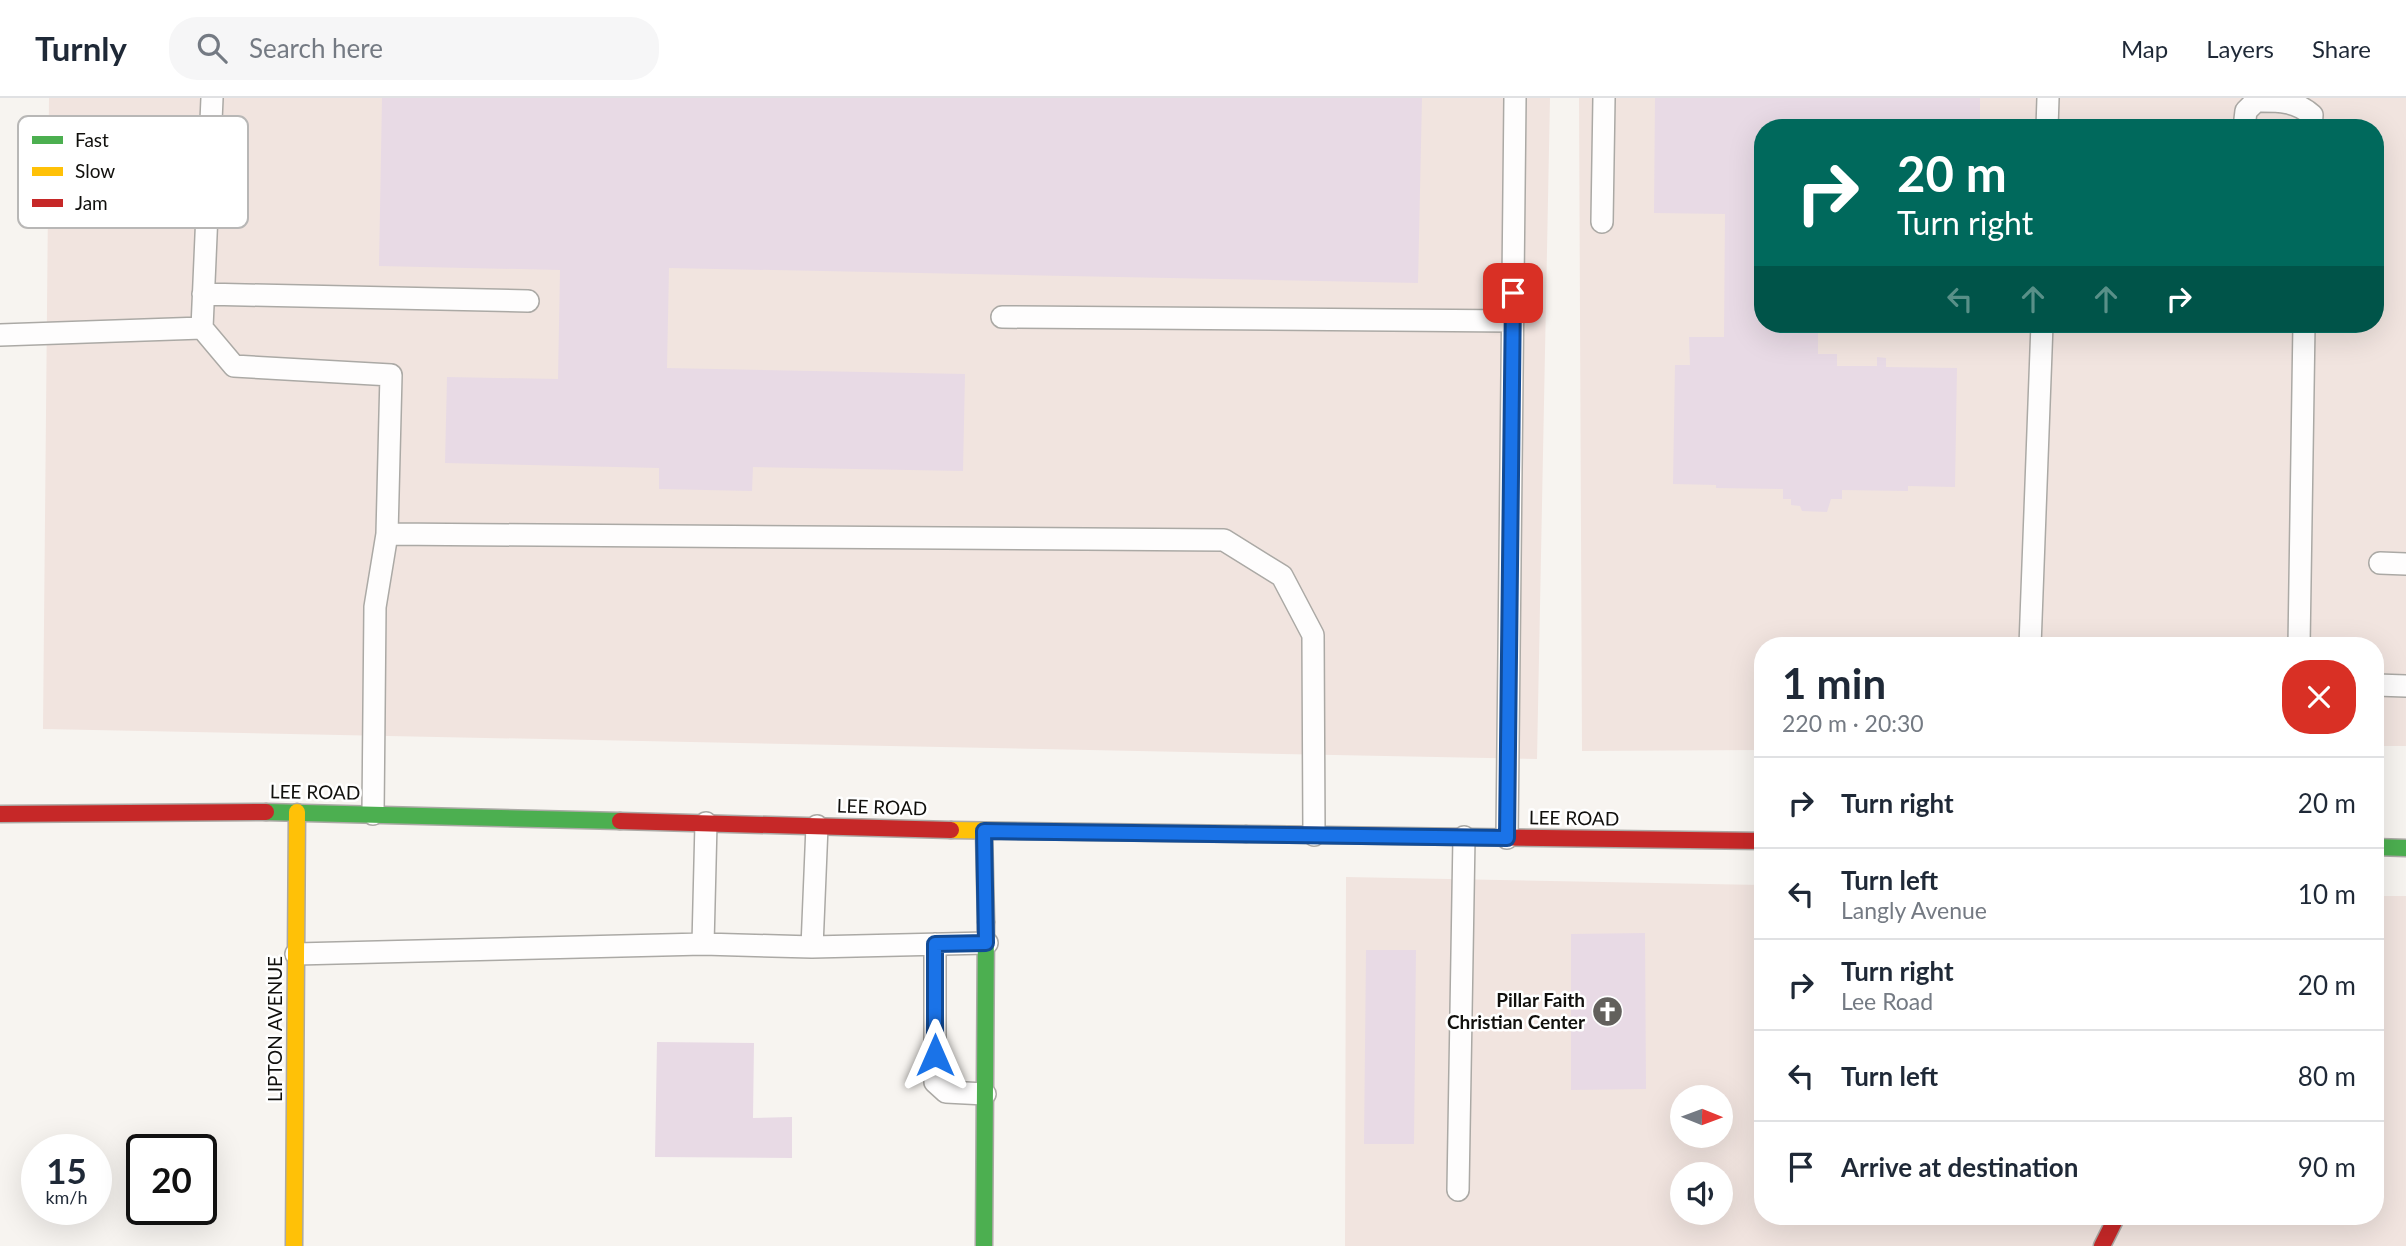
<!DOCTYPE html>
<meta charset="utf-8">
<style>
:root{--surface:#fff;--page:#f6f6f7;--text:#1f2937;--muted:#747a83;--line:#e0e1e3}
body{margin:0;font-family:Lato,sans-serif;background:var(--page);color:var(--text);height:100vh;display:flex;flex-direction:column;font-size:26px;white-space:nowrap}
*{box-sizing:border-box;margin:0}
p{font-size:23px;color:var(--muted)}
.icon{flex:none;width:38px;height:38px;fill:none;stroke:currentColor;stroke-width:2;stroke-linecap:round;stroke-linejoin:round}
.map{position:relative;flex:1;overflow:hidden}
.panel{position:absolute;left:1754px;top:539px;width:630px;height:588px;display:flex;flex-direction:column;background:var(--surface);border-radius:28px;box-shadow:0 7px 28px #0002}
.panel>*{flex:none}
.hud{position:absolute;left:1754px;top:21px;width:630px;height:214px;border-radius:28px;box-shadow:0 7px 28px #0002;background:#00695c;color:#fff;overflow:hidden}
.needle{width:46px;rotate:91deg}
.tools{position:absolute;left:1670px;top:987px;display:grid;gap:14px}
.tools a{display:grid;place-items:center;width:63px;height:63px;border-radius:50%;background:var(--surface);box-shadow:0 7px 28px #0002;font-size:35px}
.speed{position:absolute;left:21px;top:1036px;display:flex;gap:14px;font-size:35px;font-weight:700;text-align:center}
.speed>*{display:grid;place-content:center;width:91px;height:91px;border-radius:50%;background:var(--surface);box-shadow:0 7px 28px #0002;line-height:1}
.speed small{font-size:18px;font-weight:400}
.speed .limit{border:4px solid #111;border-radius:10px;background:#fff;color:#111}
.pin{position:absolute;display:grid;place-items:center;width:60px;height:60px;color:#fff;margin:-30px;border-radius:14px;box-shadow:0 4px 10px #0006}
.me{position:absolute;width:77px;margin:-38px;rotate:0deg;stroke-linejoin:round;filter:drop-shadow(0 0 5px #0008)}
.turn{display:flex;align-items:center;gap:24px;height:147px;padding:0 28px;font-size:32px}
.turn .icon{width:91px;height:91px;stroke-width:2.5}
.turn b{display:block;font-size:49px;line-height:60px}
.lanes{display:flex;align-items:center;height:66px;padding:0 28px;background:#0003;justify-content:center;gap:35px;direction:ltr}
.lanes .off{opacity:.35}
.round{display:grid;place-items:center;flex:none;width:74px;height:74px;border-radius:28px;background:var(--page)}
.summary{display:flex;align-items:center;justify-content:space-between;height:119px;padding:0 28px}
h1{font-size:42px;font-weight:700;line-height:52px}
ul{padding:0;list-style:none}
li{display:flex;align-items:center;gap:21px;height:91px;padding:0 28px;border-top:2px solid var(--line)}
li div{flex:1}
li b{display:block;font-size:26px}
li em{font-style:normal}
header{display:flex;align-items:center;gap:42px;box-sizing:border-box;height:98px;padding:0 35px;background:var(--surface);border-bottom:2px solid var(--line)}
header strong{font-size:33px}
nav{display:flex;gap:38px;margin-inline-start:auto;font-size:24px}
.search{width:490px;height:63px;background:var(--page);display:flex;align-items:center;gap:18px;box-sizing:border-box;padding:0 24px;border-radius:28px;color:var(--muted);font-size:26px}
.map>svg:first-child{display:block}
.industrial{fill:#f1e4df;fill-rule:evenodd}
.building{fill:#e8dae5}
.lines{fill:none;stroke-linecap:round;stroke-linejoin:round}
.lane-casing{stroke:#aba9a5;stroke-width:24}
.fast-casing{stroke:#aba9a5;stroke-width:19}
.slow-casing{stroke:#aba9a5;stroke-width:19}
.jam-casing{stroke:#aba9a5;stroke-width:19}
.lane{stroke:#fefdfd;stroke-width:21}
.fast{stroke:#4caf50;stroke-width:16}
.slow{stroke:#ffc107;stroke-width:16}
.jam{stroke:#c62828;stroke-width:16}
.route-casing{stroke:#114b97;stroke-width:18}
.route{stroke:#1a73e8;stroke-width:12}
.labels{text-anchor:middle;stroke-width:5;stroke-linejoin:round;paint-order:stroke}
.street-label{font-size:19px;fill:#11100d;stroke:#fff}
.poi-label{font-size:19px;font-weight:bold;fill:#11100d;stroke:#fff;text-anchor:end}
.key{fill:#fff;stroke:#b8b7b6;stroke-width:2}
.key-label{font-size:19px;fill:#11100d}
</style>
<header>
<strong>Turnly</strong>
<div class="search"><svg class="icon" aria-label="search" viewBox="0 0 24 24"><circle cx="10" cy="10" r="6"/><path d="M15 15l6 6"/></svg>Search here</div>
<nav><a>Map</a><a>Layers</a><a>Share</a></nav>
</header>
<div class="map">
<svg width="2406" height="1148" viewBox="0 0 2406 1148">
<rect width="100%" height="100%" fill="#f7f4f0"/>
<path class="industrial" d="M49,0H1550L1537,661L43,631Z
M1579,0H2406V648H2375V548H1762V652L1582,653ZM1762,30H2375V226H1762Z
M1346,779L1762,787V1118H2375V798H2406V1148H1345ZM1682,999H1720V1038H1682ZM1682,1076H1720V1115H1682Z"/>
<path class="building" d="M382,0H1422L1418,185L669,170L667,270L965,276L963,373L753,369L752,393L659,391V370L445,365L447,279L558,281L560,172L379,168Z
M1655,0H1980V30H1762V226H1818V256H1837V268H1877V259L1886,260V269L1957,270L1955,389L1908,388V393L1842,392V401H1831L1827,414L1802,413L1800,408L1791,407V401H1783V391L1716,390V387L1673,386L1675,267H1690L1689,239H1724L1725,116L1654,115Z
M1645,835L1646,991L1571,992V836Z
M1366,852H1416L1414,1046H1364Z
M657,944L754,945L753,1020L792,1019V1060L655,1059Z"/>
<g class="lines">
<defs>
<path id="lane" d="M2047,30L2048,0
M2244,30L2246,13L2256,3C2277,3 2295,2 2312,17L2311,30
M1602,124L1604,0
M203,196L528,203
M1002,219L1513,223
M202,230L234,268L391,277L387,436
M0,237L202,230L212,0
M2380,465L2406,466
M2030,548L2042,226
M2299,548L2304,226
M2377,587L2406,588
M373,716L375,509L387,436L1224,442L1282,478L1313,537L1314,737
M706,725L703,846L812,849L987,845
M1507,740L1515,0
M935,846V984L946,994L985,996
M812,849L817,728
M296,856L703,846
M1458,1092L1464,739"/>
<path id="fast" d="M266,714L620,723
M2375,749L2406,750
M984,1148L986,824"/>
<path id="slow" d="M951,732L1246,736
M984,733L986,824
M294,1148L297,714"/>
<path id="jam" d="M0,716L266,714
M620,723L951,732
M1246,736L1762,743
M2102,1148L2117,1118"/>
</defs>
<use href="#lane" class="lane-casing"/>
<use href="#fast" class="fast-casing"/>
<use href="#slow" class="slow-casing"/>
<use href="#jam" class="jam-casing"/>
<use href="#lane" class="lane"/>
<use href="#fast" class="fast"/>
<use href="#slow" class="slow"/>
<use href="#jam" class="jam"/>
</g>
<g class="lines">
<defs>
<path id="route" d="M935,957V846L986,845L984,733L1507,740L1513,195"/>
</defs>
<use href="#route" class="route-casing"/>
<use href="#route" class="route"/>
</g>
<defs>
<symbol id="church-disc" viewBox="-11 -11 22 22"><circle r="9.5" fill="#62605c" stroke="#fff"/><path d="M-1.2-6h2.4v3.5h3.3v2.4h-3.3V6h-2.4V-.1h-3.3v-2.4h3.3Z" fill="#fff"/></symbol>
</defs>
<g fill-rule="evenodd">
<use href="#church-disc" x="1590" y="896" width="35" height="35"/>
</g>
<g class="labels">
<g class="street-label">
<text transform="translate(315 694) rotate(1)" y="7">LEE ROAD</text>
<text transform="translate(882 709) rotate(2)" y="7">LEE ROAD</text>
<text transform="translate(1574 720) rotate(1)" y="7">LEE ROAD</text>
<text transform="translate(275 931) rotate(-90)" y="7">LIPTON AVENUE</text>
</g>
<g class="poi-label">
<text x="1585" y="909">Pillar Faith<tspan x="1585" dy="22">Christian Center</tspan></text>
</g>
</g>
<rect x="18" y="18" width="230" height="112" rx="10" class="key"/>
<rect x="32" y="38" width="31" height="8" fill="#4caf50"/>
<rect x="32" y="69" width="31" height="9" fill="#ffc107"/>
<rect x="32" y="101" width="31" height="8" fill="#c62828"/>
<g class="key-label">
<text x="75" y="49">Fast</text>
<text x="75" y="80">Slow</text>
<text x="75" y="112">Jam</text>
</g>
</svg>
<div class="tools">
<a><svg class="needle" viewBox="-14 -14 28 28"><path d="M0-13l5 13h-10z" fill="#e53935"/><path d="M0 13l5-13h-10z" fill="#747a83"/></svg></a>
<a><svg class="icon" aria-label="sound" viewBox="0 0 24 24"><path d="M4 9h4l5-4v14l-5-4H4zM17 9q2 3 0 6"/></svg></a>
</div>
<div class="speed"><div>15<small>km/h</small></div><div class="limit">20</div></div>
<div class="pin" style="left:1513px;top:195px;background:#d93025"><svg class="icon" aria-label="arrive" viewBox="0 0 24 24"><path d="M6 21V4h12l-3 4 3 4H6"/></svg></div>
<svg class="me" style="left:935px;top:957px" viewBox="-20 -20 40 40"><path d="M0-17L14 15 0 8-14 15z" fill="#1a73e8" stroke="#fff" stroke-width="4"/></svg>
<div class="hud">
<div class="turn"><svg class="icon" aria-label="right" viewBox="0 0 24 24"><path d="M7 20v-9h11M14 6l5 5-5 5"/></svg><div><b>20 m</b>Turn right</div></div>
<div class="lanes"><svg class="icon off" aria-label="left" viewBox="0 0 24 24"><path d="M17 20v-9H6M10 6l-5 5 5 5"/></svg><svg class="icon off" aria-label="ahead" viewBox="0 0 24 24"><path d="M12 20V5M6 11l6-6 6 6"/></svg><svg class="icon off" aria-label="ahead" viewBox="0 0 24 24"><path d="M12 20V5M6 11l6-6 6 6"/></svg><svg class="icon" aria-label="right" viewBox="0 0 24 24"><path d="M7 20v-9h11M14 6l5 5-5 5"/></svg></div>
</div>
<section class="panel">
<div class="summary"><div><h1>1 min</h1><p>220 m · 20:30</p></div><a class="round" style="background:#d93025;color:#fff"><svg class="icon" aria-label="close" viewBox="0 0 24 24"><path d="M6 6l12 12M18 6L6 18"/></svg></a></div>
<ul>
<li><svg class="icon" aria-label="right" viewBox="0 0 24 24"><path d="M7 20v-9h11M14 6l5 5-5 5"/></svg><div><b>Turn right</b></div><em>20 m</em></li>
<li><svg class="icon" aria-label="left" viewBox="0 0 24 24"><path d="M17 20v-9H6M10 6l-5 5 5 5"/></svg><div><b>Turn left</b><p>Langly Avenue</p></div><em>10 m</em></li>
<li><svg class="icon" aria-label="right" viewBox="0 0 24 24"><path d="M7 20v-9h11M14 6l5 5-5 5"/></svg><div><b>Turn right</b><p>Lee Road</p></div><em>20 m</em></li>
<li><svg class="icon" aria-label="left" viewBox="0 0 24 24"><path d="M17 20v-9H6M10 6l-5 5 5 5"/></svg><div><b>Turn left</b></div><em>80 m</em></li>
<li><svg class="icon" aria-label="arrive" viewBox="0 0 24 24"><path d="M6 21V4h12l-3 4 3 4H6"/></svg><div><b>Arrive at destination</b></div><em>90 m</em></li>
</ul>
</section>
</div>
